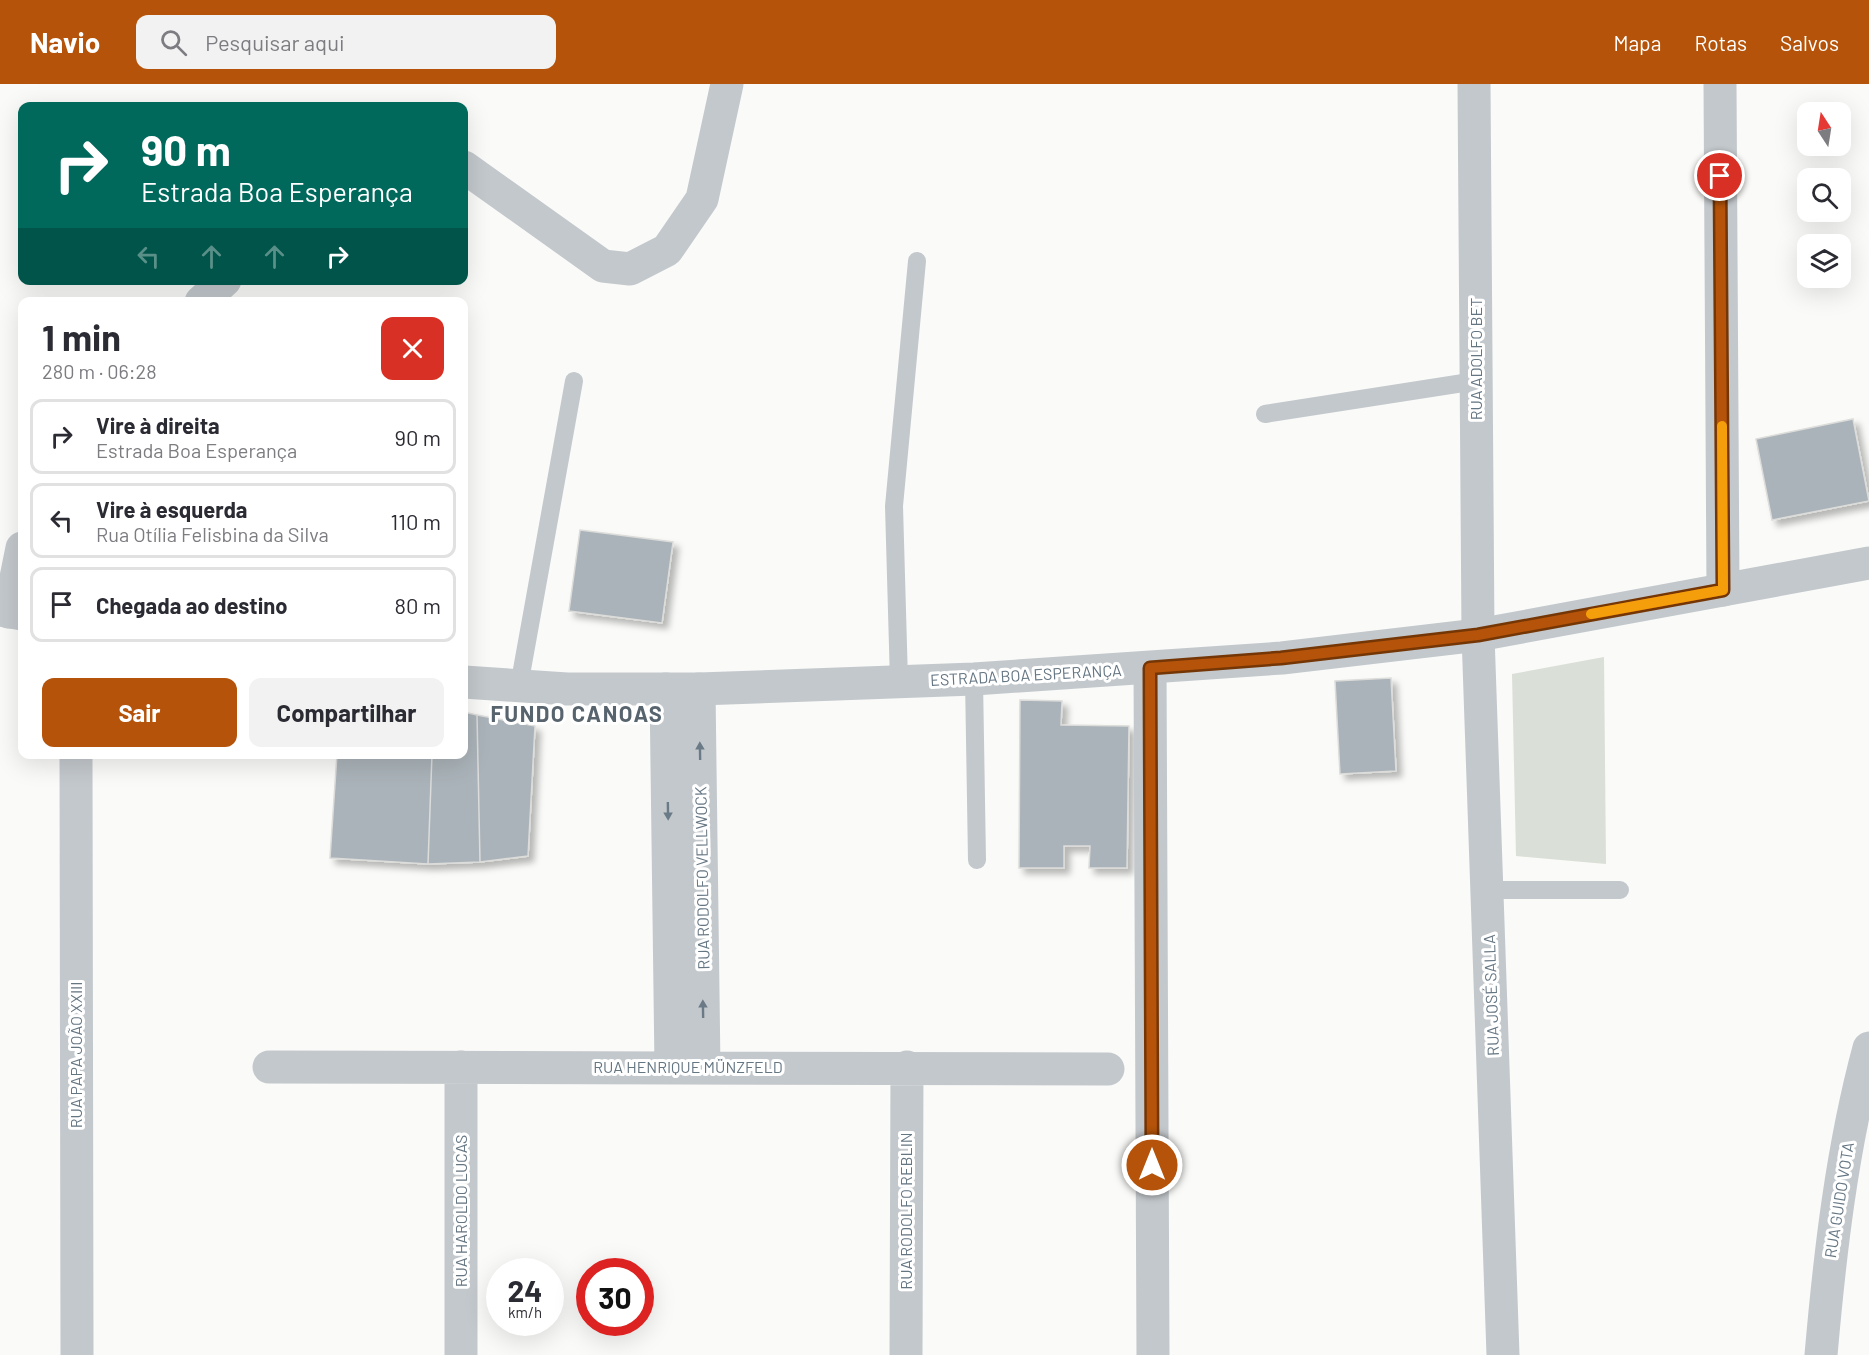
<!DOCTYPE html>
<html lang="pt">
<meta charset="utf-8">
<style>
:root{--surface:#fff;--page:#f2f2f3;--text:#2b2b33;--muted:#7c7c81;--line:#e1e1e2;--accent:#b45309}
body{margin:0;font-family:Barlow,sans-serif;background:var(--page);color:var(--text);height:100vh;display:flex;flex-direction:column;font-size:22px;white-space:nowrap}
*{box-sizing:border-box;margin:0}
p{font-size:20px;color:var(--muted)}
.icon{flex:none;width:33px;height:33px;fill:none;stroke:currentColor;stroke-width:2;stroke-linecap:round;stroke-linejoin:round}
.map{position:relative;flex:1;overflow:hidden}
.panel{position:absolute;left:18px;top:213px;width:450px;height:462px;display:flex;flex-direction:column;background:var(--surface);border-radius:12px;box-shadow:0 6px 24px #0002}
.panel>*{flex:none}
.top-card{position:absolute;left:18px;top:18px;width:450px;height:183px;border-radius:12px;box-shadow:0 6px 24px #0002;background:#00695c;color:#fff;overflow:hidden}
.needle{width:39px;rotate:348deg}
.buttons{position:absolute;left:1797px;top:18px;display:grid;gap:12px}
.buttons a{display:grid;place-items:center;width:54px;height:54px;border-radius:12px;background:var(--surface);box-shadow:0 6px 24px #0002;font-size:30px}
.speed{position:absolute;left:486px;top:1174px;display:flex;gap:12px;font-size:30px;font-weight:700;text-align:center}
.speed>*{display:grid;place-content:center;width:78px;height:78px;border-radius:50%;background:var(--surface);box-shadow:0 6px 24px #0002;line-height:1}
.speed small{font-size:15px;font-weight:400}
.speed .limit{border:9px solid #d22;background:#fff;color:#111}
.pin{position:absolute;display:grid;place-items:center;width:51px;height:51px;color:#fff;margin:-26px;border:3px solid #fff;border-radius:50%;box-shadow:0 2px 6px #0007}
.me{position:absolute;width:66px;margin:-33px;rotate:0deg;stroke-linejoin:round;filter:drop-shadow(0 0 4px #0008)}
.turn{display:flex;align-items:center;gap:21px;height:126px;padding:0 24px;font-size:27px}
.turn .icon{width:78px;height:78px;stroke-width:2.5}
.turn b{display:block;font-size:42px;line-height:51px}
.lanes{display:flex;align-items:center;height:57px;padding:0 24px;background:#0003;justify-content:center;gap:30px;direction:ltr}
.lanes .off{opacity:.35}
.round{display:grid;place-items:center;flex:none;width:63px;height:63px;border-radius:12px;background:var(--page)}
.headline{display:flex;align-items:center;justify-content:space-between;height:102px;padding:0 24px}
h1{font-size:36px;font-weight:700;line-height:45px}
.primary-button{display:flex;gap:12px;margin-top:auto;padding:12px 24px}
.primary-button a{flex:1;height:69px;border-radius:12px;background:var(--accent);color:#fff;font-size:24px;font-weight:700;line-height:69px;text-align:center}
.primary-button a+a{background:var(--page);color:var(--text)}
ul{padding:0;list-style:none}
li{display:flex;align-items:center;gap:18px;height:75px;margin:0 12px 9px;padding:0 12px;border:3px solid var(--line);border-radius:12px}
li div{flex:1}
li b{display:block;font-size:22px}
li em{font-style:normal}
header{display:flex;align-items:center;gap:36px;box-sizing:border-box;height:84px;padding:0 30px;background:var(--accent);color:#fff}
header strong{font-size:28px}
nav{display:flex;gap:33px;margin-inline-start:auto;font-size:21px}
.search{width:420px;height:54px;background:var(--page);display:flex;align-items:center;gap:15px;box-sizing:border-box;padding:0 21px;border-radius:12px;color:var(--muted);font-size:22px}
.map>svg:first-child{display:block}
.green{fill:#dadfd7}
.building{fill:#aab3b9;stroke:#dcdcda;stroke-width:1.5;filter:url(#shadow)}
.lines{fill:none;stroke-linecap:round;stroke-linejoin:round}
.service{stroke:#c3c8cc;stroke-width:18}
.minor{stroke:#c3c8cc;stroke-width:33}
.tertiary{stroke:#c3c8cc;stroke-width:33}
.oneway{fill:#6a7a87}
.route-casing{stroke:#753606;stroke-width:15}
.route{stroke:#b45309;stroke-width:10}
.slow{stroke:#f59e0b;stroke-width:10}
.labels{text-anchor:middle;stroke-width:6;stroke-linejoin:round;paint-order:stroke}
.street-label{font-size:16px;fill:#657683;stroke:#fff}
.district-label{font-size:22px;font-weight:bold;letter-spacing:1.5px;fill:#57646e;stroke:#fff}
</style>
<header>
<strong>Navio</strong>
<div class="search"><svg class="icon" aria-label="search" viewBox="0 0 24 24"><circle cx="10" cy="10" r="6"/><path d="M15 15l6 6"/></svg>Pesquisar aqui</div>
<nav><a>Mapa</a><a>Rotas</a><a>Salvos</a></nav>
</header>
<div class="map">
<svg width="1869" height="1271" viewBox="0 0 1869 1271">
<defs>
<filter id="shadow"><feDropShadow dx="5.5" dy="5.5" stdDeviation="3" flood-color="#0004"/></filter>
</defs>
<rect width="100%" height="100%" fill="#fafaf8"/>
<path class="green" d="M1604,573L1606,780L1516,772L1512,590Z"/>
<path class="building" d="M1853,335L1869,417L1772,436L1756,355Z
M580,446L673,458L662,539L569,527Z
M1391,594L1396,687L1340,690L1335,597Z
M1020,616L1062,617L1061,641L1129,642L1127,784H1089L1090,762H1064V784H1019Z
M464,628L477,631L480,778L428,780L432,670H464Z
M477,631L535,642L528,772L480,778Z
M337,670H432L428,780L330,774Z"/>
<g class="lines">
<path class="service" d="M1265,330L1476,297
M974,595L977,776
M899,597L894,422L917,177
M519,602L574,297
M1487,806H1620"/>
<path class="minor" d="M1474,0L1478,551L1503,1271
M1720,0L1723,506
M464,83L603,182L630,185L667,166L702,115L727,0
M201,218L225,196
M9,528L22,464
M1150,584L1153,1271
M666,605L671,984
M699,605L704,984
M76,670L77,1271
M269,983L1108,985
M461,1271V983
M906,1271L907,983
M1821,1271C1830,1168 1842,1064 1869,964"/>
<path class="tertiary" d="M0,526L22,530
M464,598L567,605H699L974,595L1282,574L1478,551L1869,479"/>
</g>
<defs><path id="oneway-solid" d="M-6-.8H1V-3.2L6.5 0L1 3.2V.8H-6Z" transform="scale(1.5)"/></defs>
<g class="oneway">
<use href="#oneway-solid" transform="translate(700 667) rotate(-91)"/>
<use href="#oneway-solid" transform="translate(668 727) rotate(89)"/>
<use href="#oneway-solid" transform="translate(703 925) rotate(-91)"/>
</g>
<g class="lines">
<defs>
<path id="route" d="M1152,1081L1150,584L1281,574L1478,551L1723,506L1720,92"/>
</defs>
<use href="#route" class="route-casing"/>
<use href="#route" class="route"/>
<path class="slow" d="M1591,530L1723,506L1722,342"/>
</g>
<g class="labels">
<g class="street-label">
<text transform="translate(1476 275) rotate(-90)" y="6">RUA ADOLFO BET</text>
<text transform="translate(1026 591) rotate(-3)" y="6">ESTRADA BOA ESPERANÇA</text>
<text transform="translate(702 794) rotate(-91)" y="6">RUA RODOLFO VELLWOCK</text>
<text transform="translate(1491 911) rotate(-92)" y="6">RUA JOSÉ SALLA</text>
<text transform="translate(76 971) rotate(-90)" y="6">RUA PAPA JOÃO XXIII</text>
<text x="688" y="989">RUA HENRIQUE MÜNZFELD</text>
<text transform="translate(1839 1116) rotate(-81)" y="6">RUA GUIDO VOTA</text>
<text transform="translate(461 1127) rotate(-90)" y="6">RUA HAROLDO LUCAS</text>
<text transform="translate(906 1127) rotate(-90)" y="6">RUA RODOLFO REBLIN</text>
</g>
<g class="district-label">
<text x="577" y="638">FUNDO CANOAS</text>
</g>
</g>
</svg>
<div class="buttons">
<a><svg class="needle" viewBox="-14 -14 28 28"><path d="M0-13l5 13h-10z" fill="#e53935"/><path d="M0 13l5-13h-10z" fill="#7c7c81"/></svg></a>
<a><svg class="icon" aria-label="search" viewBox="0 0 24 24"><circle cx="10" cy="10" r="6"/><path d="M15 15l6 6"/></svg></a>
<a><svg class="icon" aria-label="layers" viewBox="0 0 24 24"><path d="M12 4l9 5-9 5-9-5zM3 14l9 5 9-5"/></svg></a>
</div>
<div class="speed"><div>24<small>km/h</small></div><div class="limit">30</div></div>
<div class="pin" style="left:1720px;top:92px;background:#d93025"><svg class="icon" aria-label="arrive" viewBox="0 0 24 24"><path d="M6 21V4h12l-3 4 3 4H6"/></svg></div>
<svg class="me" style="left:1152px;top:1081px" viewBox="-20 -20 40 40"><circle r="17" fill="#b45309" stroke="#fff" stroke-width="3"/><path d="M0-11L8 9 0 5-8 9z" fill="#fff"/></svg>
<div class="top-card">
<div class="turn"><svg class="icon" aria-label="right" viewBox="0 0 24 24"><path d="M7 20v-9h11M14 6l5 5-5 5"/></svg><div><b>90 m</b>Estrada Boa Esperança</div></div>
<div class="lanes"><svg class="icon off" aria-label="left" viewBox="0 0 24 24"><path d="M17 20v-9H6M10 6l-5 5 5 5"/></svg><svg class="icon off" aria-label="ahead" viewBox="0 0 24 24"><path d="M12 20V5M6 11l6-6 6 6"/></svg><svg class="icon off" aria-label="ahead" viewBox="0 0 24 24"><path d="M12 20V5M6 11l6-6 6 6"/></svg><svg class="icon" aria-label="right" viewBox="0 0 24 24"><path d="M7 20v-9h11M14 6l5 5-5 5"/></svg></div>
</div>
<section class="panel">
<div class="headline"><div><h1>1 min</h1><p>280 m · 06:28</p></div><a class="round" style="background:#d93025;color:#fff"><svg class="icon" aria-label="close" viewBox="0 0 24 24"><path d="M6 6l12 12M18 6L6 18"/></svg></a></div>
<ul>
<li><svg class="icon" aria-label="right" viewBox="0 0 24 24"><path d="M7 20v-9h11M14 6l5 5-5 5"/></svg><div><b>Vire à direita</b><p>Estrada Boa Esperança</p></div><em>90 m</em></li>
<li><svg class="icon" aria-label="left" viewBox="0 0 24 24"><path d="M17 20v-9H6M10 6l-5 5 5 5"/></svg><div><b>Vire à esquerda</b><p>Rua Otília Felisbina da Silva</p></div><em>110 m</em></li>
<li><svg class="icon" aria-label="arrive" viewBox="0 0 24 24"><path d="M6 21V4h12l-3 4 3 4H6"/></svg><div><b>Chegada ao destino</b></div><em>80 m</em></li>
</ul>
<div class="primary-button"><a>Sair</a><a>Compartilhar</a></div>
</section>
</div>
